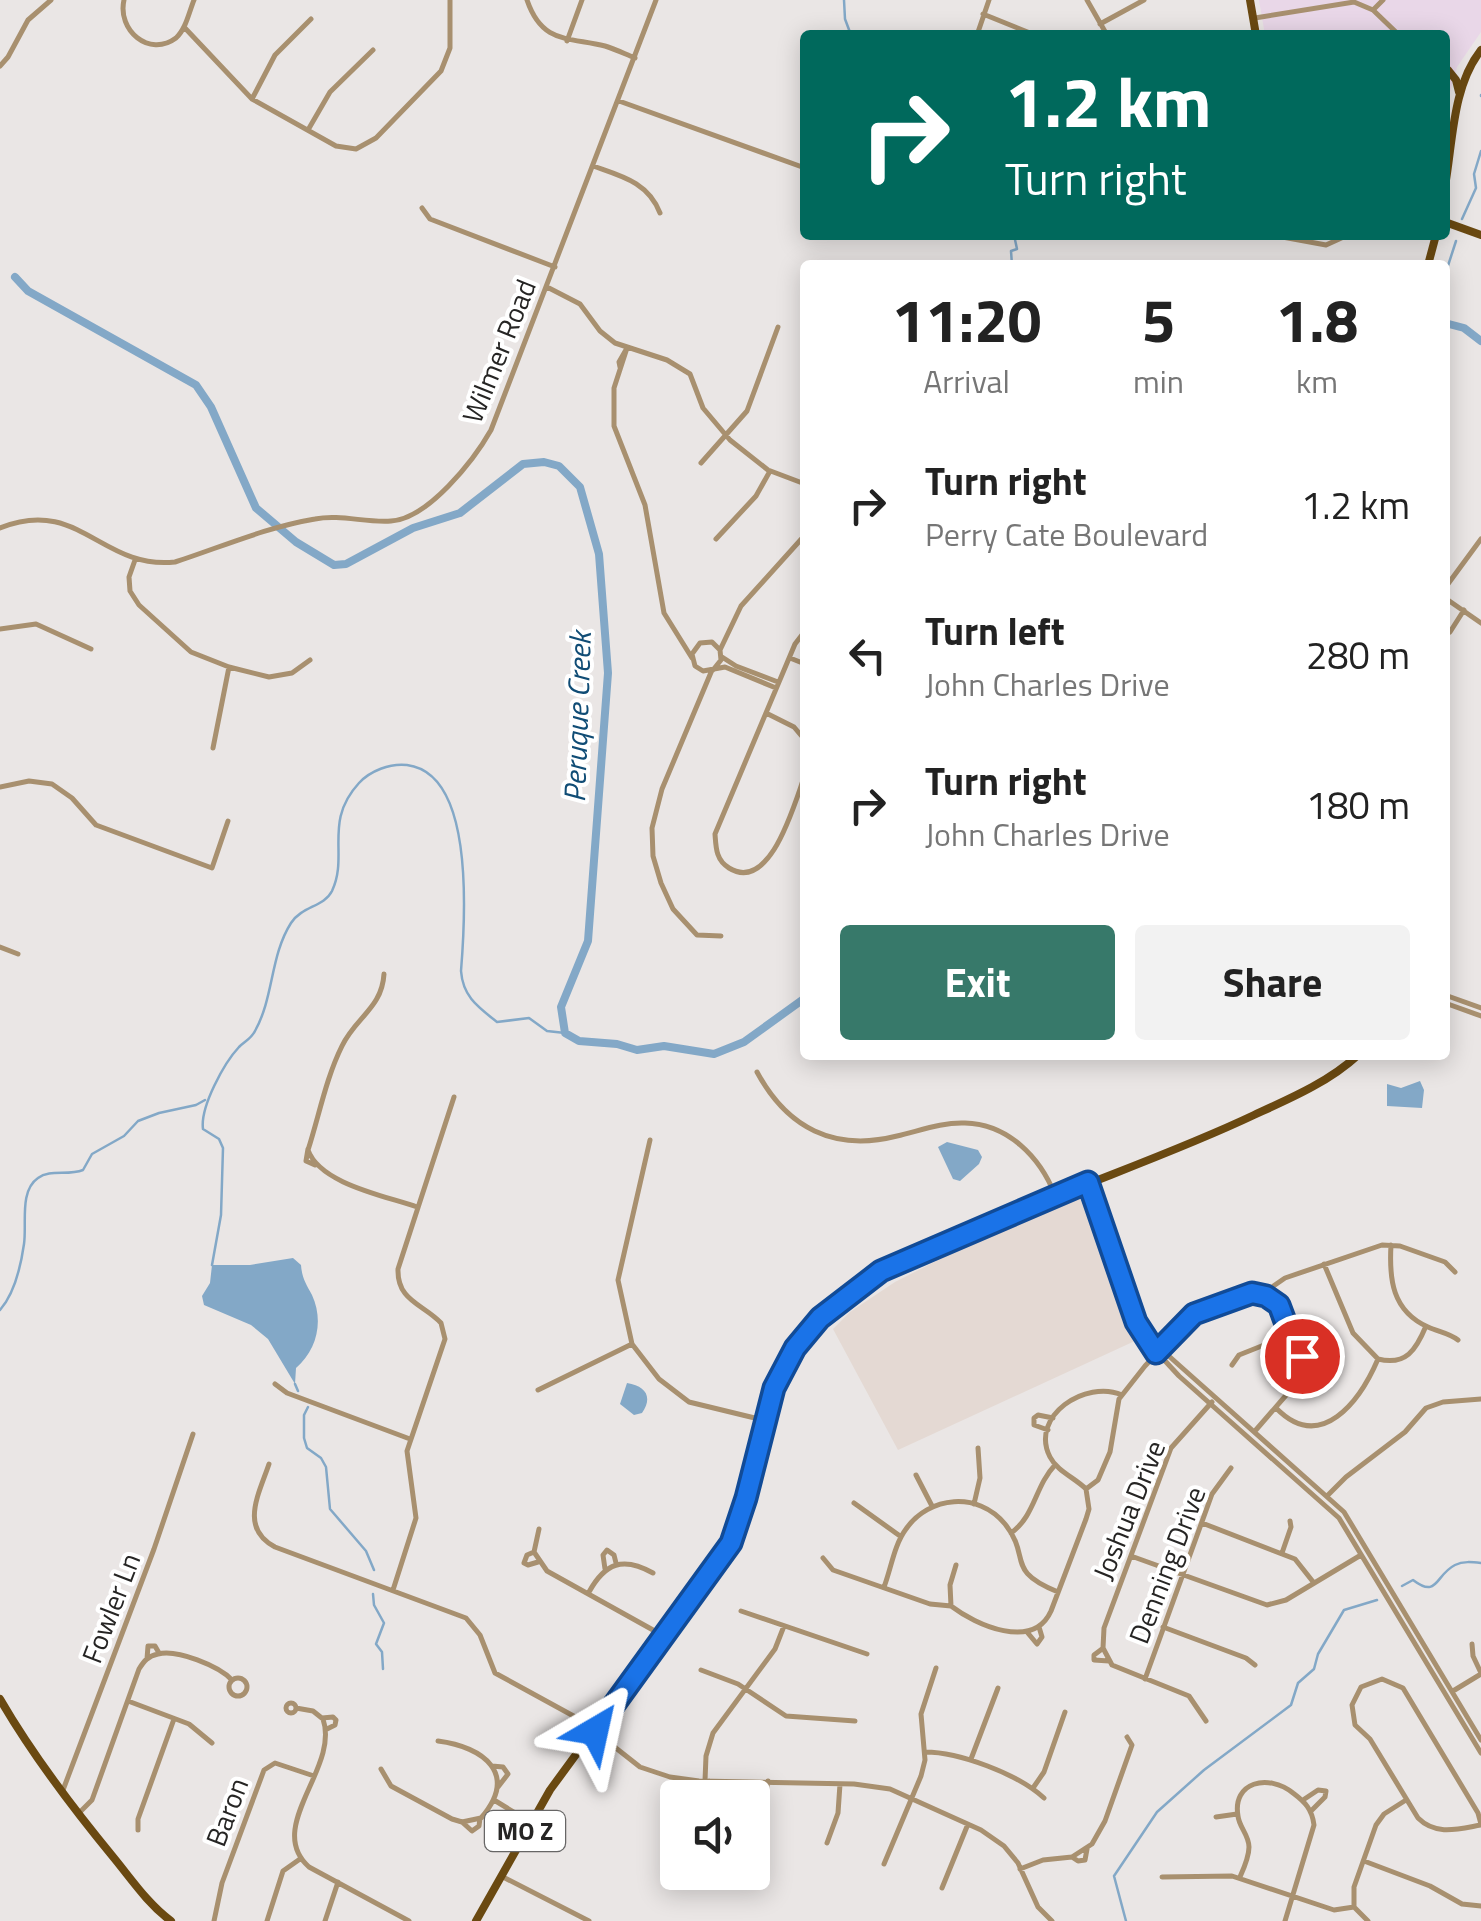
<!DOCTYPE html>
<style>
:root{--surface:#fff;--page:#f2f2f2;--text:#222;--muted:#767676;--accent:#37796a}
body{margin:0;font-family:"Titillium Web",sans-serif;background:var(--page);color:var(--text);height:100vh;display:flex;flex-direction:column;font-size:38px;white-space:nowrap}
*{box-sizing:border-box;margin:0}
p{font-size:32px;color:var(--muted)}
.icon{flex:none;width:55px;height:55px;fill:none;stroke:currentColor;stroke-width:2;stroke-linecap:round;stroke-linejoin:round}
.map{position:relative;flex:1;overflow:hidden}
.side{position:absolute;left:800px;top:260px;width:650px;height:800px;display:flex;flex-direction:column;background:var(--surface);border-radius:10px;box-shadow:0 5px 25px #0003}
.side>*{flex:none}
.banner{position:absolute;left:800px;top:30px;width:650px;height:210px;border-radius:10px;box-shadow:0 5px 25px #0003;background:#00695c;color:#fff;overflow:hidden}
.fabs{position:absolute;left:660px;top:1780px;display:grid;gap:20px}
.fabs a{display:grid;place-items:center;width:110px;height:110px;border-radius:10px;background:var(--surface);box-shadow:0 5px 25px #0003;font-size:50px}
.pin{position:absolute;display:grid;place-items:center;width:85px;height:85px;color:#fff;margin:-42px;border:5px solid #fff;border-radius:50%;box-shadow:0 2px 10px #0007}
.me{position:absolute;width:110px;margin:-55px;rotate:36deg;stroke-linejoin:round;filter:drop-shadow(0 0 8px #0008)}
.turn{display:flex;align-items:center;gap:35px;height:210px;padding:0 40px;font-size:45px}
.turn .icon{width:130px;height:130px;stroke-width:2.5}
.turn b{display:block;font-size:70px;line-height:85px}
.eta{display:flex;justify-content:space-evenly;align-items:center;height:170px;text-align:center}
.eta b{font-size:60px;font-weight:700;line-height:70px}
.primary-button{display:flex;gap:20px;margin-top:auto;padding:20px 40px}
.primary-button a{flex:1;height:115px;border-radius:10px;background:var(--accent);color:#fff;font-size:40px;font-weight:700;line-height:115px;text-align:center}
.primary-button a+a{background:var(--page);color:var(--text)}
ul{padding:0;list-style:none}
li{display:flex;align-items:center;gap:30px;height:150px;padding:0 40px}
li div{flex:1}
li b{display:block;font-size:38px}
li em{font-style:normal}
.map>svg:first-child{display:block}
.commercial{fill:#e9d7e8}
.built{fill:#e4d9d3}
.water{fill:#83a8c7}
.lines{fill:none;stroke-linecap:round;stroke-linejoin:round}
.stream{stroke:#83a8c7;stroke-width:2.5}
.river{stroke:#83a8c7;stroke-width:8}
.minor{stroke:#a8906f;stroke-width:5}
.major{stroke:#6a4911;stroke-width:8}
.route-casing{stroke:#114b97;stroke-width:25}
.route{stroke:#1a73e8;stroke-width:18}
.labels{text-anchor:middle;stroke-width:8;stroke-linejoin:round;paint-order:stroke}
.shield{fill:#fff;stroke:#676666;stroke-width:2.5}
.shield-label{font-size:25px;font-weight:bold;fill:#262524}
.street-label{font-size:28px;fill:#262524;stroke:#fff}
.water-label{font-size:30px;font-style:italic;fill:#104c75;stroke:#fff}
</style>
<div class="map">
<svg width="1481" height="1921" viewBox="0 0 1481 1921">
<rect width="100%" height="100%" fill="#eae6e5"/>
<path class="commercial" d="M1259,0H1481V32L1457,67L1445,110V35H1265Z"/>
<path class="built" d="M1084,1196L1118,1296L1137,1340L898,1450L833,1329L850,1312L895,1282L962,1248Z"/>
<path class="water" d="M1420,1081L1424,1090L1422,1108L1387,1106V1084L1401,1088Z
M947,1142L978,1150L982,1157L979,1164L960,1181L953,1179L938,1147Z
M293,1258L301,1265C302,1278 306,1284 312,1295C324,1321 317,1350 296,1368L295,1384L268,1339L251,1325L204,1305L202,1296L210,1283L212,1265H250Z
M627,1383C646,1386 653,1397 642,1413L634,1415L620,1404Z"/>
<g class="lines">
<path class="stream" d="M844,0L845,19L851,35
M1481,95V96
M1462,219L1476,188L1474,174L1481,151
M1012,265L1011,251L1017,249L1014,235
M1445,275L1456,241
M1445,321L1446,323
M212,1265L221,1215L223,1148L219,1139L203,1129C200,1107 224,1063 239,1047C245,1041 251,1039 255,1031C274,997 270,956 291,923C302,906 324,907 332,891C349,855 323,822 359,783C370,771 390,763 407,765C476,774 465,922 461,971C463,997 478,1007 497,1022L529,1018L547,1031L565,1033
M0,1310C14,1294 21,1265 24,1244C27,1224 19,1191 38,1178C50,1169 68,1176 83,1170L92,1154L124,1136L138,1121L159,1113L196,1105L205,1100
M295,1384L298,1391
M308,1407L304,1415V1438L307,1448L321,1458L326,1467L330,1509L366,1551L374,1570
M1402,1586L1413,1580C1438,1599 1435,1575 1455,1565C1463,1561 1472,1562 1481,1563
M373,1594L374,1605L384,1623L376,1644L382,1652L383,1669
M1126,1921L1114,1876L1157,1812L1204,1770L1291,1705L1298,1683L1314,1669L1318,1654L1344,1610L1377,1600"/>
<path class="river" d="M15,277L28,291L196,385L211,407L256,508L296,542L334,565L346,564L413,528L460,513L523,464L544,462L559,466L580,487L599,554L608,673L588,941L561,1007L565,1033L579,1041L617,1044L637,1050L664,1046L714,1054L744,1042L805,998
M1445,323L1464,328L1481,341"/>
<path class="minor" d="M124,0C117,30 149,58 176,38C186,29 189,12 194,0
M527,0C542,44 568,37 605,46C615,49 625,54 635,58
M1087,0L1107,35
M1373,10L1383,0
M983,14L1035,35
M1255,18L1354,2L1373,10L1399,35
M1100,24L1144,0
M184,27L252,99L336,146L356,149L376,138L441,71L450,48V0
M977,35L989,0
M567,41L582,0
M0,66L8,57L28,20L51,0
M252,99L275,55L311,19
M619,101L805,168
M308,130L330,92L373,50
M593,166C621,176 648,182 660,213
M422,208L430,219L555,267
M1277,236L1326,245L1348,235
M547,287L580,304L600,331L615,343L667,360L690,374L703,408L730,440L768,470L805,484
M627,348L614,388V426L645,505L664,613L692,658
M620,367L619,362L627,348
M701,463L747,411L778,327
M0,528C79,496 101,570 175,562C221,547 267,527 315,519C340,514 366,523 391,521C428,519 474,460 491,430L656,0
M716,539L756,496L770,471
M135,560L129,577L130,591L139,605L191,652L229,667L269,677L292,673L310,660
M1445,588L1481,539
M1445,598L1481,623
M0,629L36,624L91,649
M805,631L795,644L715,834C716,848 716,860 729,868C771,894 795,801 805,775
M1450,632L1464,610
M720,650L741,606L805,535
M722,657L736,666L778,682
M790,658L805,664
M712,670L662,789L652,828L653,856L661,883L673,909L697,935L721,936
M713,670L721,660L720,650L712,642L700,643L692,654L695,666L703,671L725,667L776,688
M766,713L794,727L805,740
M213,748L229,667
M0,787L29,781L52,784L72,798L96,825L212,868L228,821
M0,947L18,954
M384,974C382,1008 356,1017 342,1046C326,1078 319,1116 308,1150C320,1184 386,1196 417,1207
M1445,995L1481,1008
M1445,1003L1481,1016
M757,1072C787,1128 834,1152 897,1136C919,1131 942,1122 965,1123C1008,1124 1040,1157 1055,1195
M650,1140L618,1280L632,1344L659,1379L689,1402L763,1420
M308,1149L306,1161L315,1165
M1096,1181L1143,1323L1161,1349L1180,1366L1344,1512L1481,1740
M1089,1184L1144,1338L1179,1376L1339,1518L1481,1753
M1391,1245C1389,1279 1392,1311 1428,1327C1439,1332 1449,1333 1458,1340
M1324,1264L1353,1333L1378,1359C1406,1366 1416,1350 1426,1326
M1267,1296L1272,1287L1285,1278L1382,1245L1400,1246L1445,1262L1455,1272
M1232,1365L1239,1355L1292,1334
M1297,1369H1303L1308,1364L1299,1356
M275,1384L287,1393L410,1439
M538,1390L632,1344
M1276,1408C1321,1454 1360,1401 1378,1359
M1048,1430L1034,1425V1418L1038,1415L1053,1418
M269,1464C259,1494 239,1528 275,1547L466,1618L480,1635L495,1673L579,1719L640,1767L670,1777L699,1781L854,1784L890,1789L981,1830L1004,1846L1018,1863L1038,1907L1052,1921
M916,1475L932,1506
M1086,1489L1098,1480L1110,1452L1119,1399L1145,1366L1194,1314L1252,1293L1267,1296L1279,1305L1298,1355L1297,1370L1288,1393L1255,1431
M1328,1495L1346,1477L1405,1432L1426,1408L1443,1402L1481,1399
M854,1503L900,1536
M974,1504L980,1478L978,1448
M1202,1523L1295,1559L1314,1583
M539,1529L534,1552L547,1571L662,1635
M1011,1533C1035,1516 1035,1486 1055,1465
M534,1552L527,1555L524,1563L528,1565L538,1562
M1282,1553L1291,1527L1290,1521
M1131,1556L1267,1605L1286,1600L1361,1555
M823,1558L833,1570L930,1604L951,1606
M956,1565L950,1585L951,1606C976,1625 1033,1651 1051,1611L1086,1519L1089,1509L1086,1489C1075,1478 1057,1471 1050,1457C1029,1416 1086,1379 1122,1395
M605,1569L603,1555L607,1550L614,1555L616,1563
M884,1587C891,1569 894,1545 906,1529C929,1496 978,1491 1005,1524C1032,1558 1004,1570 1058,1592
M393,1590L416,1518L407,1451L445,1339L441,1323C423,1304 397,1301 398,1269L454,1097
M589,1592C605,1563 623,1556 653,1573
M741,1611L867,1654
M1163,1627L1246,1658L1255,1665
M1027,1632L1037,1644L1042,1637L1039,1627
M1472,1644L1473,1656L1481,1673
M1102,1649L1094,1655V1660L1109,1661
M147,1659L148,1646H155L159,1653
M701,1670L738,1684L786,1716L855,1721
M229 1687a9 9 0 1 1 18 0a9 9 0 1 1-18 0Z
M1145,1679L1212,1494L1231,1468
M1453,1691L1481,1674
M128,1701L189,1724L212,1743
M286 1708a5 5 0 1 1 10 0a5 5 0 1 1-10 0Z
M296,1708L313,1711L323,1719C340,1768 264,1827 309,1867L409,1921
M322,1718L333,1717L336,1720L335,1725L327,1729
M1206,1721L1189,1696L1112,1665L1103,1648L1104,1628L1171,1448L1212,1402
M925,1752C959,1752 1018,1774 1044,1798
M971,1759L998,1688
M492,1766L503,1767L508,1774L498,1787
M381,1769L391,1786L452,1819L462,1822L481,1818C519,1774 484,1747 438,1741
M705,1781L706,1756L713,1733L775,1649L784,1626
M1033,1788L1044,1772L1065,1712
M63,1790L154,1549L193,1434
M699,1798V1781
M706,1798L709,1781
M494,1800L530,1822
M1303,1800L1318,1790L1326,1791L1325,1797L1312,1810
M78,1814L92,1800L139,1669C144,1661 148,1656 158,1654C177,1649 219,1666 232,1680
M1216,1817L1237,1814
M761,1819L768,1781
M462,1822L472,1831L479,1826L480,1818
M1481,1824L1478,1813L1403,1688L1382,1679L1361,1687L1352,1705L1355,1725L1370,1739L1418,1818C1436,1836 1458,1829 1481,1825
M138,1830V1819L174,1719
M827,1843L838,1813L840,1784
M1072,1857L1078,1861L1085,1860L1087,1849
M1364,1861L1430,1886L1462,1904L1481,1906
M884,1864L921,1776L925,1760L921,1714L936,1668
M1020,1869L1043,1860L1072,1857L1092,1844L1105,1821L1132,1745L1127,1737
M503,1877L589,1921
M1162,1877L1232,1876L1334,1910L1354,1907
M1240,1877C1244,1868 1249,1857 1249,1847C1249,1835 1239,1827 1238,1816C1232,1782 1268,1773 1293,1793C1305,1802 1312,1809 1314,1825L1285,1921
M942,1888L968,1824
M214,1921L222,1883L264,1770L275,1763L314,1776
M267,1921L283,1871L300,1859
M325,1921L338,1882
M1368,1921L1354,1907V1887L1376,1825L1384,1814L1406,1800"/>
<path class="major" d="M1250,0L1256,35
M1448,70L1456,80L1459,92
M1445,186C1453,142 1452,87 1481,50
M1445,222L1481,235
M1428,265L1436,235
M0,1699C33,1756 72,1807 114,1858C132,1880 148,1904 171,1921
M476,1921L550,1790L731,1543C753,1480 757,1407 794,1350C842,1276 932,1248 1009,1216C1090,1181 1174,1153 1254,1115C1289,1099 1329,1082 1358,1055"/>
</g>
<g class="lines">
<defs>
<path id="route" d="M595,1731L731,1543L746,1498L774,1388L795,1348L820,1318L881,1271L1088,1182L1136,1322L1156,1353L1194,1314L1252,1293L1266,1296L1279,1305L1298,1356H1302"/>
</defs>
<use href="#route" class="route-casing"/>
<use href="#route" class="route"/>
</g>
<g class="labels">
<rect class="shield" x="485" y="1811" width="80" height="40" rx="8"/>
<g class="shield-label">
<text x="525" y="1840">MO Z</text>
</g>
<g class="street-label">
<text transform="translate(499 351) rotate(-68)" y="10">Wilmer Road</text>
<text transform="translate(1129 1510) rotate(-68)" y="10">Joshua Drive</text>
<text transform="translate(1167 1565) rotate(-69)" y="10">Denning Drive</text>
<text transform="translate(111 1608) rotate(-69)" y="10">Fowler Ln</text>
<text transform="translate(227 1812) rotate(-69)" y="10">Baron</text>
</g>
<g class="water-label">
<text transform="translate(578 717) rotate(-88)" y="10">Peruque Creek</text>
</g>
</g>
</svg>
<div class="fabs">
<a><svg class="icon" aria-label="sound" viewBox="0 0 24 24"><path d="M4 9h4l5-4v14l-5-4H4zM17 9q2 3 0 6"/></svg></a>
</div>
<div class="pin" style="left:1302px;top:1356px;background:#d93025"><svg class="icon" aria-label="arrive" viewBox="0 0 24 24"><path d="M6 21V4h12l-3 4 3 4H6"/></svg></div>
<svg class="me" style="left:595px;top:1731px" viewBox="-20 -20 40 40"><path d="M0-17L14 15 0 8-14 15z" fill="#1a73e8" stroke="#fff" stroke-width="4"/></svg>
<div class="banner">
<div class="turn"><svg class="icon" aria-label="right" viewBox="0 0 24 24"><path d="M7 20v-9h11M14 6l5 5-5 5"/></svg><div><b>1.2 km</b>Turn right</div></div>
</div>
<section class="side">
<div class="eta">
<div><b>11:20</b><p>Arrival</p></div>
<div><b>5</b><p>min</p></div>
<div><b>1.8</b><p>km</p></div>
</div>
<ul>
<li><svg class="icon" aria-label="right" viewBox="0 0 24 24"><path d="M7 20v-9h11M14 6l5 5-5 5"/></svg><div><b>Turn right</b><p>Perry Cate Boulevard</p></div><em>1.2 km</em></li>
<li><svg class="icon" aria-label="left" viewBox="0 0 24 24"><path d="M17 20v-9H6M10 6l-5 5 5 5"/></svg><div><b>Turn left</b><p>John Charles Drive</p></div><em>280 m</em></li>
<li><svg class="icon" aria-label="right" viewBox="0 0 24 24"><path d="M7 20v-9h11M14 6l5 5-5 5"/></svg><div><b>Turn right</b><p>John Charles Drive</p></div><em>180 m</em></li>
</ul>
<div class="primary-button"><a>Exit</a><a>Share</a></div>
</section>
</div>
